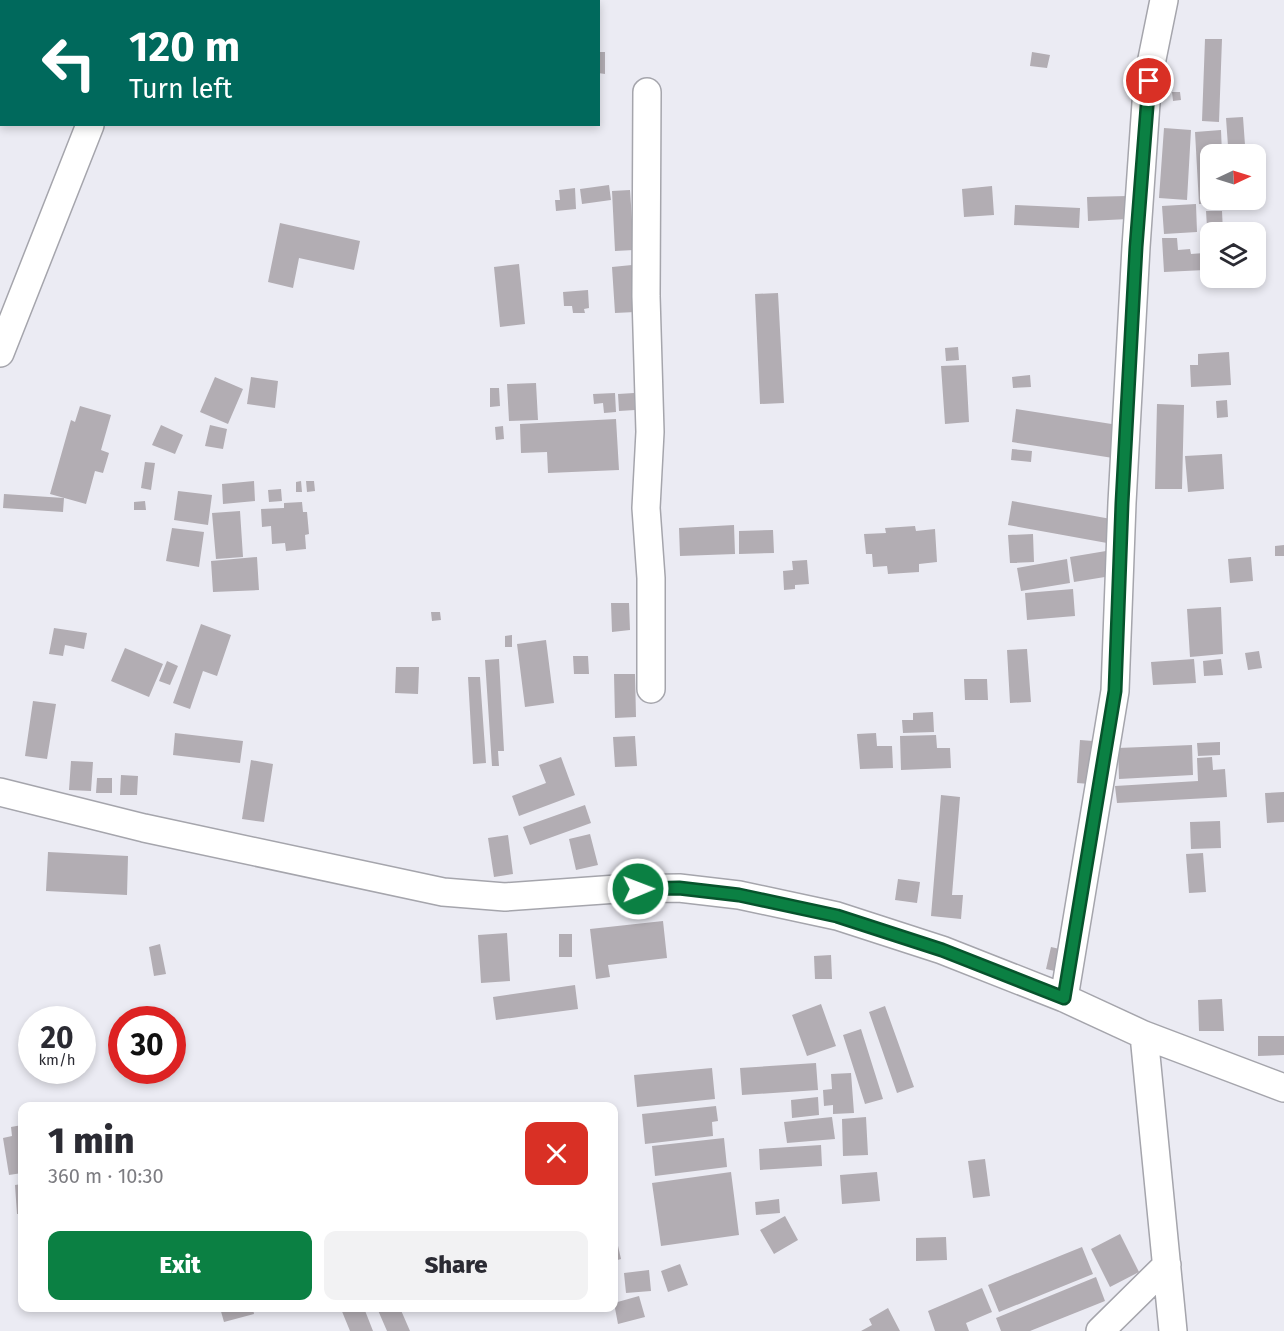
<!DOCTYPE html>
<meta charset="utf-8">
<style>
:root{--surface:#fff;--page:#f2f2f3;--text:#2b2b33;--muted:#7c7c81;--accent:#0b8043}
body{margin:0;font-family:"Fira Sans",sans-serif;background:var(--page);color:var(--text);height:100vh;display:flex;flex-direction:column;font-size:22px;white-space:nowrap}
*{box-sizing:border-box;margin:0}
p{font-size:20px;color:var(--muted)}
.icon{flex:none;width:33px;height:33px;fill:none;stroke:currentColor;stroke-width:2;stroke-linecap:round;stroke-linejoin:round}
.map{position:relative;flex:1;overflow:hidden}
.details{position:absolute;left:18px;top:1102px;width:600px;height:210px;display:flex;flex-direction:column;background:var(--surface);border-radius:12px;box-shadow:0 3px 9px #0003}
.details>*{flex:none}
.hud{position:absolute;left:0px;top:0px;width:600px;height:126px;box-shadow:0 3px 9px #0003;background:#00695c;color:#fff;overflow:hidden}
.needle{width:39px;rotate:86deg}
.fabs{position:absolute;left:1200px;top:144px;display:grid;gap:12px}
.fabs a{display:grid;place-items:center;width:66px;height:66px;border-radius:12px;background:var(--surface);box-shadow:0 3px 9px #0003;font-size:30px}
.speed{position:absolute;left:18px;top:1006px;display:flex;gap:12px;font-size:30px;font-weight:700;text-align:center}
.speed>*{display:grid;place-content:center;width:78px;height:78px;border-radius:50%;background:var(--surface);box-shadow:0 3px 9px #0003;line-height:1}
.speed small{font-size:15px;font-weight:400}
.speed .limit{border:9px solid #d22;background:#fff;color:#111}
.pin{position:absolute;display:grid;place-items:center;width:51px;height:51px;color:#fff;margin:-26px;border:3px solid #fff;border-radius:50%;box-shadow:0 2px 6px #0007}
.me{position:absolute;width:66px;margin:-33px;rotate:89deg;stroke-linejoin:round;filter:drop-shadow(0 0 4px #0008)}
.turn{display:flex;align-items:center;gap:21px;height:126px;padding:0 30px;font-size:27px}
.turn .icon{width:78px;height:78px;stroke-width:2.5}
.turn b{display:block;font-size:42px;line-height:51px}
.round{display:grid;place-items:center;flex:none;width:63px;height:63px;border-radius:12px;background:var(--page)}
.headline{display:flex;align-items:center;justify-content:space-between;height:102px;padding:0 30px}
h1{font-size:36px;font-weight:800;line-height:45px}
.button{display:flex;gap:12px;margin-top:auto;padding:12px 30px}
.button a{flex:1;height:69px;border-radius:12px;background:var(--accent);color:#fff;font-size:24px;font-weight:800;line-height:69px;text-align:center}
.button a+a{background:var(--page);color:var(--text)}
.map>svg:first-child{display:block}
.forest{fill:#92b571}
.building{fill:#b2adb3}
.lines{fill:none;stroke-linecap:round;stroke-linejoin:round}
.street-casing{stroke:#a5a5ac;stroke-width:30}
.street{stroke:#fff;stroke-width:27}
.route-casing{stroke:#07532c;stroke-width:15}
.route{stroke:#0b8043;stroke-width:10}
</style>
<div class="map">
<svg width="1284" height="1331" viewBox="0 0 1284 1331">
<rect width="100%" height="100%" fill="#ebebf3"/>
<path class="forest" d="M193,0H403L193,2Z"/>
<path class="building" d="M1205,39H1222L1219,122L1202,121Z
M598,52H605V74L598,73Z
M1032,52L1050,55L1047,68L1030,66Z
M1172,92H1180L1181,100L1173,101Z
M1243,117L1245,145L1228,146L1226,118Z
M1164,128L1191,130L1187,200L1159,198Z
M1221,130L1222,154H1210V200H1225V203L1199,204L1195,132Z
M609,185L611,200L582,204L580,189Z
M992,186L994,215L964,217L962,189Z
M575,188L576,209L556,211L555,200H560L559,190Z
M630,190L634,250L615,251L612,191Z
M1127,196L1128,219L1088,221L1087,197Z
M1196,204L1197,232L1164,234L1162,206Z
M1015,205L1080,208L1079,228L1014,225Z
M1206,211H1222L1223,232H1210V261H1209Z
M280,223L360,241L354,270L299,258L293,288L268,282Z
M1162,238H1177L1178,250L1190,249L1191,254L1204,253L1205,270L1164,272Z
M519,264L525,324L500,327L494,267Z
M632,265L635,312L615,313L612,267Z
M588,290L589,308L584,309L585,313H573L572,306H564L563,292Z
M778,293L784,403L760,404L755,294Z
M958,347L959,360L946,361L945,348Z
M1229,352L1231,385L1191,387L1190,365H1198V354Z
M966,365L969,422L945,424L941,366Z
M1030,375L1031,387L1013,388L1012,377Z
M215,377L243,389L228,424L200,412Z
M251,377L278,381L275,408L247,404Z
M536,383L538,420L509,421L507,384Z
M490,388H499L500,406L490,407Z
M615,393L616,412L604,413L603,403L594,404L593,394Z
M634,393L635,410L619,411L618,394Z
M1227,400L1228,417L1217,418L1216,401Z
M1157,404L1184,405L1182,489H1155Z
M80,406L111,415L101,450L109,453L103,473L95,471L86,504L50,494L71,420L75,422Z
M1016,409L1118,425L1113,458L1012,442Z
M616,419L619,470L548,473L547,452L521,453L520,424Z
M161,425L183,435L175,454L152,445Z
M210,425L227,429L223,449L205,446Z
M503,426L504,439L496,440L495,427Z
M1012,449L1032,451L1031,462L1011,460Z
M1222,454L1224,489L1188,492L1185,456Z
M145,462L155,463L151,490L141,488Z
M254,481L255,501L223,504L222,484Z
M301,481L302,492H296V482Z
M306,481H314L315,491L307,492Z
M281,489L282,501L269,502L268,490Z
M178,491L212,495L208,525L174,520Z
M4,494L64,498L63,512L3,508Z
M145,501L146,510H134V502Z
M1012,501L1111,519L1107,543L1008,525Z
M302,502L303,512H307L309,534L305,535L306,549L286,551L285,543L272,544L271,526L262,527L261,509L284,508V503Z
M240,511L243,557L216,559L212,513Z
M734,525L735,554L680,556L679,528Z
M915,526L916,531L935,529L937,562L919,564V572L888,574L887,566L873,567L872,554H866L864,534L886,533L885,528Z
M172,528L204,532L199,567L166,561Z
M773,530L774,553L739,554V531Z
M1033,534L1034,562L1010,563L1008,535Z
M1284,545V556H1275V546Z
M1106,551L1111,576L1074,582L1070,557Z
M257,557L259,590L213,592L211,561Z
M1251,557L1253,581L1230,583L1228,559Z
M1067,559L1070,583L1021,591L1017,568Z
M807,560L809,584L795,585V589L784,590L783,571L793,570L792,561Z
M1073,589L1075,616L1027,620L1025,593Z
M611,603H629L630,630L612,632Z
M1221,607L1223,654L1190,657L1187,609Z
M431,612H440L441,620L432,621Z
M201,624L231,635L217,676L203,671L190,709L173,703Z
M54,628L87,633L84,649L65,645L63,656L49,654Z
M512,635V647H505V636Z
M546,640L554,703L525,707L517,644Z
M125,648L163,664L149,697L111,681Z
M1027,649L1031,702L1010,703L1007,650Z
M1259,651L1262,668L1248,670L1245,653Z
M573,656H588L589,674H574Z
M499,659L504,751H498L499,766H492L485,660Z
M1194,659L1196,683L1153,685L1151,662Z
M1221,659L1223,675L1204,676L1203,661Z
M167,661L178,666L170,685L159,681Z
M396,667H419L418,694L395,693Z
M614,674H635L636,717L615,718Z
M468,677H480L486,763L473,764Z
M964,679H987L988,700H965Z
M33,701L56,704L47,759L25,756Z
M933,712L934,732L903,733L902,720H913V713Z
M175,733L243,741L240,763L173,755Z
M876,733L877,746H892L893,768L860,769L857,734Z
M936,735L937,748H950L951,768L901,770L900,736Z
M635,736L637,766L615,767L613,737Z
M1080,740L1093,741L1090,784L1077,783Z
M1220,742V755L1198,756L1197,743Z
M1192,745L1193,775L1119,779L1118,748Z
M561,757L575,795L519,816L512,796L546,783L539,765Z
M1212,757L1213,770L1225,769L1227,797L1117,803L1115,786L1198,781L1197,758Z
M251,760L273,764L264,822L242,819Z
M71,761L93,762L91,791L69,790Z
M121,775L138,776L137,795H120Z
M97,778H112V793H96Z
M1284,792V822L1267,823L1265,793Z
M941,795L960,797L952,895H963L961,919L931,916Z
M585,805L591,823L530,845L523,827Z
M1220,821L1221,848L1191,849L1190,822Z
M590,834L598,865L576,870L569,839Z
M508,835L513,874L494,877L488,838Z
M48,852L128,856L127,895L46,891Z
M1203,853L1206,892L1189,893L1186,854Z
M898,879L920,882L917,903L895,900Z
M663,921L667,958L608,965L610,977L596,979L590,929Z
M507,933L510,981L481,983L478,935Z
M559,934H572V957H559Z
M160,944L166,974L154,976L149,947Z
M1051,947L1064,950L1059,972L1046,969Z
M831,955L832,979H815L814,956Z
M575,985L578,1009L496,1020L493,997Z
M1222,999L1224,1031H1199L1198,1000Z
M821,1004L836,1046L807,1056L792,1015Z
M885,1006L914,1087L897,1093L869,1012Z
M861,1029L883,1099L865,1104L843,1035Z
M1258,1036H1284V1055L1258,1056Z
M816,1063L818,1090L742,1095L740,1068Z
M712,1068L715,1099L637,1107L634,1075Z
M851,1073L854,1113L833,1114V1105L824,1106L823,1090L832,1089L831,1074Z
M818,1097L819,1115L792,1118L791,1100Z
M716,1106L718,1121L712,1122L713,1136L645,1144L642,1114Z
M832,1117L835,1139L787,1143L784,1122Z
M866,1117L868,1155L843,1156L842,1119Z
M22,1125V1173L9,1175L3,1138L12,1136L11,1127Z
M724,1138L727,1167L655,1176L652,1146Z
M821,1145L822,1166L760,1170L759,1149Z
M985,1159L990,1196L973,1198L968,1161Z
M731,1172L739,1235L661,1246L652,1183Z
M877,1172L880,1201L842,1204L840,1175Z
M22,1184V1214H17L15,1185Z
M779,1199L780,1213L756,1215L755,1202Z
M785,1216L798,1240L774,1254L760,1230Z
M1120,1234L1139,1272L1110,1287L1091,1249Z
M614,1237H616L621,1259L614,1261Z
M946,1237L947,1260L916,1261V1238Z
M1082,1247L1093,1274L999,1312L988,1285Z
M680,1264L688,1285L668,1292L661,1271Z
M649,1270L651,1291L626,1293L624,1273Z
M1096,1277L1105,1301L1030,1331H1001L996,1318Z
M982,1288L992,1312L966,1323L969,1331H935L928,1311Z
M639,1296L645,1317L618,1324L614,1303Z
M220,1308H253L254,1314L224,1322Z
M344,1308H364L373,1331H350L341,1309Z
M377,1308H400L410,1331H387Z
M888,1308L900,1331H861L872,1325L869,1319Z"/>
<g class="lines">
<defs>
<path id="street" d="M647,92L646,296L650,432L646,508L651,578V689
M0,353L90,125
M0,792L144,828L443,892L505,897L617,889L679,888L739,895L837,916L942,950L1064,998L1144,1035L1284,1088
M1064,998L1115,691L1122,503L1136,247L1146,103L1152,59L1164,0
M1144,1035L1173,1331
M1100,1331L1167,1265"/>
</defs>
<use href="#street" class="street-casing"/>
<use href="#street" class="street"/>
</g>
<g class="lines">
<defs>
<path id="route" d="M638,889L679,888L739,895L837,916L942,950L1064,998L1115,691L1122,503L1136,247L1149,81"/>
</defs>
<use href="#route" class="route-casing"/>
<use href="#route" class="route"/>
</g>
</svg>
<div class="fabs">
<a><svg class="needle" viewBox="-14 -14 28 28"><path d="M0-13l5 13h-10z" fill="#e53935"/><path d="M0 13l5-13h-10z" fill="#7c7c81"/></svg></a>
<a><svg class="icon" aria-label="layers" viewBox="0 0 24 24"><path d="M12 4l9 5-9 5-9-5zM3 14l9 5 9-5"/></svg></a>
</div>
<div class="speed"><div>20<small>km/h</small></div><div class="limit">30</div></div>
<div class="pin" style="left:1149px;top:81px;background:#d93025"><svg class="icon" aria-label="arrive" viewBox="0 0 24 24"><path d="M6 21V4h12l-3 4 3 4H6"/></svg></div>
<svg class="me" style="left:638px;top:889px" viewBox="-20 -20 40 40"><circle r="17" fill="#0b8043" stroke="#fff" stroke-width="3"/><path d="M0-11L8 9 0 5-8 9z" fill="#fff"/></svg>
<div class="hud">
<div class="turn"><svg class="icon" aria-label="left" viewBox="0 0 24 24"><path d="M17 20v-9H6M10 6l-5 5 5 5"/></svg><div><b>120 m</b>Turn left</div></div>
</div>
<section class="details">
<div class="headline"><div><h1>1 min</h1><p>360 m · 10:30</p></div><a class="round" style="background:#d93025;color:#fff"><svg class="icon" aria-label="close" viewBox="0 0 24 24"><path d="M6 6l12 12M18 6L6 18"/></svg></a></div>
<div class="button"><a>Exit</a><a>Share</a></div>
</section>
</div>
